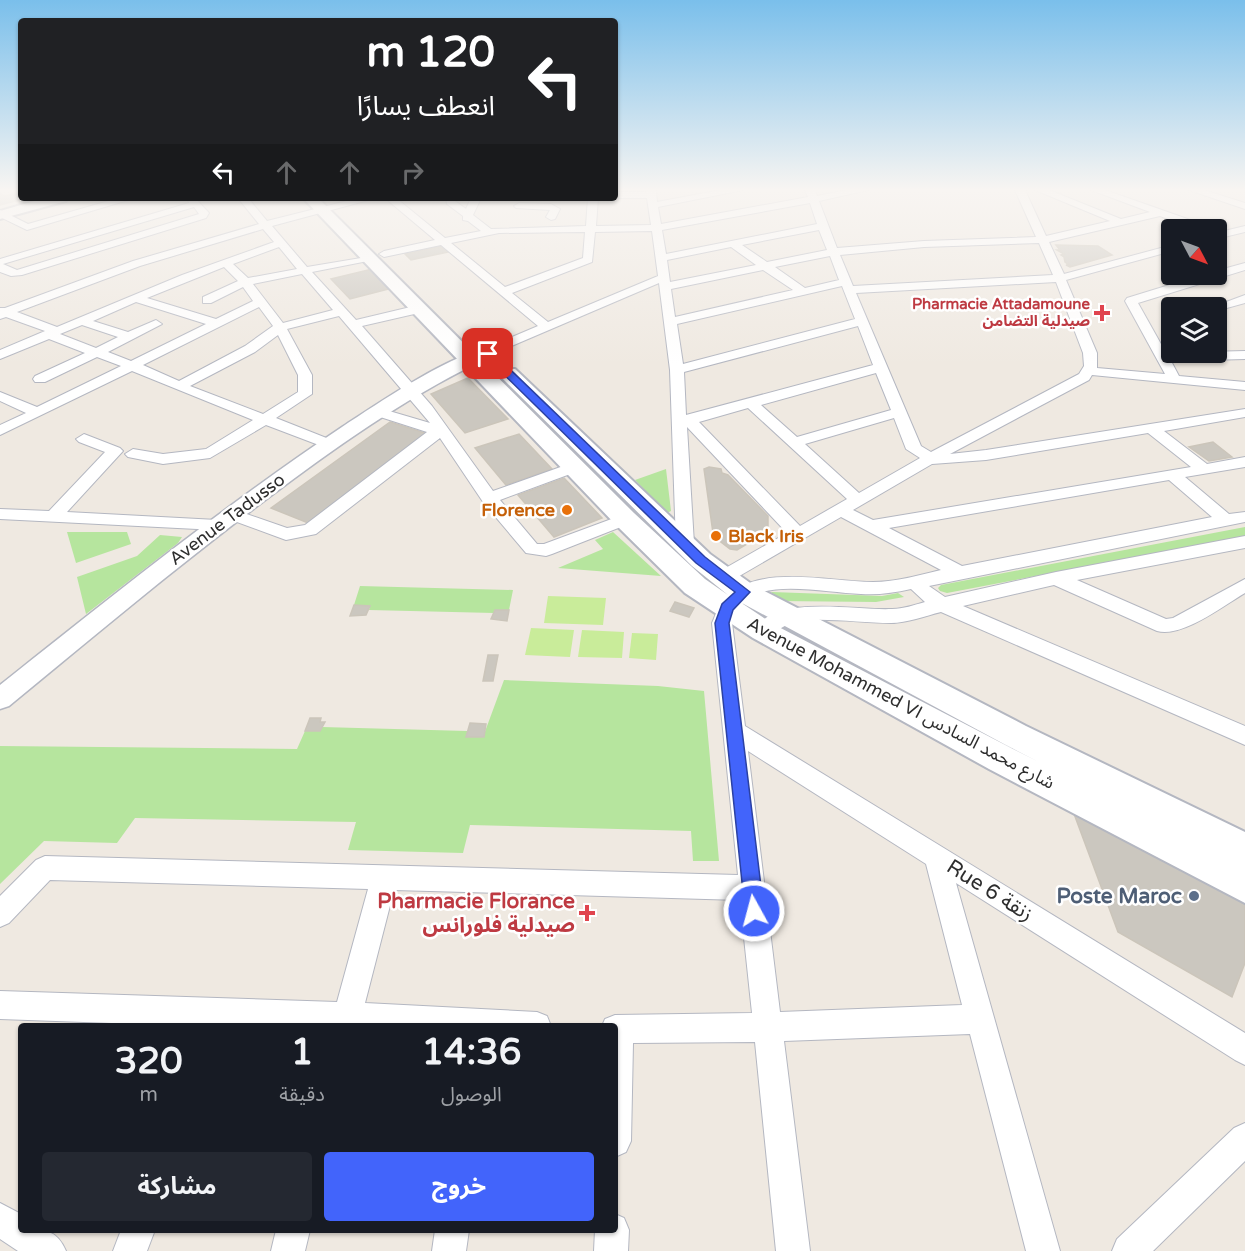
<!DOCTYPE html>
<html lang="ar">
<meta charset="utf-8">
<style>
:root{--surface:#171b24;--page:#242831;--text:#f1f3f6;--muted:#9ea1a6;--accent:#4264fb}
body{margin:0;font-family:"Varela Round","Noto Sans Arabic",sans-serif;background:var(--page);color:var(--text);direction:rtl;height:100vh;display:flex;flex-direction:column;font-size:22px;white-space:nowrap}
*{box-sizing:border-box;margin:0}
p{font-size:20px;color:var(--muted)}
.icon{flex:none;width:33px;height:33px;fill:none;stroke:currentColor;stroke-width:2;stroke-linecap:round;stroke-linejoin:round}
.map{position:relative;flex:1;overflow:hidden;direction:ltr}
.drawer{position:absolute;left:18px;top:1023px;width:600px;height:210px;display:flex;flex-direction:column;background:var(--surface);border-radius:6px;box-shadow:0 2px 4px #0004;direction:rtl}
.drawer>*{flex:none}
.banner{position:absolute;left:18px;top:18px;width:600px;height:183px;border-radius:6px;box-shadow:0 2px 4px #0004;direction:rtl;background:#202124;color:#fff;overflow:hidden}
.needle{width:39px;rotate:131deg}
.buttons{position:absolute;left:1161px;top:219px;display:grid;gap:12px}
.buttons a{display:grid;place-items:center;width:66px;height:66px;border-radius:6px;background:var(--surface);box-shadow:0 2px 4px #0004;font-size:30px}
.pin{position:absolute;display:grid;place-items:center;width:51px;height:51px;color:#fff;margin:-26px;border-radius:12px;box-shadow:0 3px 9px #0006}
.me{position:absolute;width:66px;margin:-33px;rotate:353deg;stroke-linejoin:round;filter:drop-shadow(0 0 4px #0008)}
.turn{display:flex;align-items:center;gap:21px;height:126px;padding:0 24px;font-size:27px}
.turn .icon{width:78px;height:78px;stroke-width:2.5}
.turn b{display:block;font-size:42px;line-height:51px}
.lanes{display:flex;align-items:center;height:57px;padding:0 24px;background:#0003;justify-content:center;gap:30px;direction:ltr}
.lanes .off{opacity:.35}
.eta{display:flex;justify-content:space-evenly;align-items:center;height:102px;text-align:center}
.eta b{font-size:36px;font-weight:700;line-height:42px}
.cta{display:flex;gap:12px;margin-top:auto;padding:12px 24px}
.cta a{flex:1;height:69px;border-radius:6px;background:var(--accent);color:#fff;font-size:24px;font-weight:700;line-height:69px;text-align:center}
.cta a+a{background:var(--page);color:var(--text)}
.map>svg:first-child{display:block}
.green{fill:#b6e59e}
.pitch{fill:#c9ec9a}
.building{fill:#cbc7bf;stroke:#cbc5ba;stroke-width:1.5}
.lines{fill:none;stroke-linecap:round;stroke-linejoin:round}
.minor-casing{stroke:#b4b7c1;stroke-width:2}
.tertiary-casing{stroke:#b4b7c1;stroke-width:3}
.secondary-casing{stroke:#b4b7c1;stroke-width:4}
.minor{fill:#fff;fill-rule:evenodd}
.tertiary{fill:#fff;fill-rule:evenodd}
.secondary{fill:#fff;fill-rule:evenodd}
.route{fill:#4264fb;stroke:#2b41a3;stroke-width:1.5}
.health-dot{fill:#e0444e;stroke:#fff;stroke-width:2}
.food-dot{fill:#e8710a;stroke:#fff;stroke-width:2}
.service-dot{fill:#5c6f8a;stroke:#fff;stroke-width:2}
.labels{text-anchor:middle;stroke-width:5;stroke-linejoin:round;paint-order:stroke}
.far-health-label{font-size:15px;font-weight:bold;fill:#be3a42;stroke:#fff;text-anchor:end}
.food-label{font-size:18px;font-weight:bold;fill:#c56008;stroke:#fff;text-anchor:end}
.street-label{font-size:18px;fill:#2e2e2e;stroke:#fff}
.near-street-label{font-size:21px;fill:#2e2e2e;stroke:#fff}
.near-service-label{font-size:21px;font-weight:bold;fill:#4e5e75;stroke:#fff;text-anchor:end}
.near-health-label{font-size:21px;font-weight:bold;fill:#be3a42;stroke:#fff;text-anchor:end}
</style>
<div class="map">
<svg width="1245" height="1251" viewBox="0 0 1245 1251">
<rect width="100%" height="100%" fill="#efe9e1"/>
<path class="green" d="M666,469L671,511L667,513L635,480Z
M1245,527V536L947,593L940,591L938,588L941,585Z
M67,532H127L131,544L76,563Z
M613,532L661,576L558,568L603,549L595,540Z
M160,535L182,537L178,543L86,614L77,577L137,556Z
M360,586L513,590L509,610H495L494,613L369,610L370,606L354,605Z
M772,592L882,596L898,593L904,597L876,602L777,601L770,594Z
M504,680L658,686L704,691L719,861H693L691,831L470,825L463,853L348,850L356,822L135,818L117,843L44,841L0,884V746L297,749L305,731H320L322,727L467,731V737H483Z"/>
<path class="pitch" d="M548,596L606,598L603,625L544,623Z
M531,628L574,630L570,657L525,655Z
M582,630L624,632L622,658L578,657Z
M632,633L658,634L656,660L629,658Z"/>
<path class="building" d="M21,192V198H27L0,205V194L5,196Z
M1056,245L1098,246L1112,255L1070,267L1066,265H1069L1065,262L1064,257L1061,255L1064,254L1057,250H1060Z
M442,246L448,252L411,260L405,254Z
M372,269L392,288L350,299L331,279Z
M468,378L508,419L465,433L431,394Z
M390,422L425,433L308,523L271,508Z
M519,434L552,469L506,485L475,448Z
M1213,442L1232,457L1209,461L1189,447Z
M709,467L721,469L722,473L728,475L768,516V527L764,534L737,550L730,549L717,539L713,533L704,469Z
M564,478L602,518L554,537L518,495Z
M675,602L694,608L689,617L670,611Z
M354,605L370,606L366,615L350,616Z
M495,610H509L507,621L491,619Z
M488,655H498L493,681H483Z
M310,718H321L320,722H325L320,731H305Z
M470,723L486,724L484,737H466Z
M1073,811L1245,904V963L1232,997L1118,932Z"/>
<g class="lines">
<defs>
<path id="minor" d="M646,190H656L657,202L721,190H743L658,207L661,224L808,197L805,190H815L817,196L847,190H868L819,201L837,248L924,241L1036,237L1015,190H1025L1046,236L1110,221L1035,190H1049L1121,219L1150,212L1091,190H1105L1213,228L1214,230H1198L1160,216L1049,242L1064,274L1172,245V251L1066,280L1097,353V368L1165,374L1125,301L1127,298L1205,274H1216V271L1245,263V270L1138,303L1166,353L1245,351V359L1171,361L1179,376L1245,382V390L1092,375L1089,380L950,454L986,450L1245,409V417L1164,431L1207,464L1245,457V467L1185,477L1229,514L1245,512V522L929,586L945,597L1056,572L1245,536V548L1077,580L1166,619L1173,618L1245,579V593C1223,606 1182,638 1157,631L1054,585L963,606L1245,726V745L941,612C925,616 907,623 891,623C863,623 823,617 798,621C781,623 772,641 756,636L753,631C775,593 855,611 892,609C903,609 914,605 925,602L911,589C894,593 878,595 861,594C831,593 776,581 750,597C740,604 736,612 732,623L745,726L1245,1033V1065L1235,1060L956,883L1060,1251H1026L970,1034L784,1041L810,1251H776L755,1042L633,1043L631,1141L626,1152L615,1157V1026H602L605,1019L615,1015L752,1013L740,900L394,890L365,1003L537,1012L547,1016L551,1026H195L0,1019V991L337,1002L368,889L50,880L9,923L0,927V896L36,860L45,856L738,875L712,623C716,615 718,604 725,598C759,563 829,582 873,582C896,582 919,575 941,570L841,517L729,582L722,584L715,582L713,578L715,574L787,533L687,427L694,544L691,548H679L676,544L670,370L659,283L486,357L481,356L479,353L481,350L538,326L441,245L384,257L379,254L384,251L435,240L385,198H396L445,238L481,231L468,221L463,220V216L447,204L446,198H460L455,201L466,209L471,198H481L473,215L491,229L586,226L588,198H598L596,226L651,225L647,198H615V192H647ZM810,203L817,224L666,254L662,230ZM819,230L827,250L767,262L742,245ZM652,231L658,276L548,322L512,293L592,262L595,232ZM585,232L583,258L505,287L451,243L499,233ZM1039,243L1053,275L853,286L840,255L924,247ZM731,247L756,265L670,282L667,260ZM830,256L839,280L805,288L775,267ZM763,270L793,290L675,317L671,289ZM1056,282L1083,353L1084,366L1079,374L931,452L921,446L856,293ZM842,286L855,319L683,364L677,324ZM858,326L873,365L686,415L684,372ZM876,373L891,410L797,437L761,405ZM748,408L847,499L800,526L699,422ZM894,418L906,449L920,458L859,493L805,444ZM1148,433L1191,467L873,520L853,510L932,464L986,460ZM1169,480L1212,517L962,566L889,528ZM748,751L926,864L962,1005L780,1012Z
M1189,190H1204L1245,203V209Z
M119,198H135L27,230L0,217V210L28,224Z
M187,198H195L209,213L206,218L22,275L11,276L0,272V259L189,203ZM194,207L199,214L17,270L3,264Z
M238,198H248L267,221L359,198H376L272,226L307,267L373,256V260L312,272L356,320L419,305L423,306V312L362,326L432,406L493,491L569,464H581L583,467L581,470L500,500L537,544H544L625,514L631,515L633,519L631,523L552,554L546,556L526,553L483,502L440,438L316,534L286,540L226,518L224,514L226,510L232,509L287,528L305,525L427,432L374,415L372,412L379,408L430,423L339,316L287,329L312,375V394L276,418L334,441L337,444L334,447H324L266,425L210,458L163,464L128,457L125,454L133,449L163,454L206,449L253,420L132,371L0,435V425L26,413L0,401V392L37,407L121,366L97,357L45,382H35L33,379L35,376L85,353L49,339L0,359V350L45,331L6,317L0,319V308H5L133,261L259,224ZM263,229L274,242L182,275L57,327L17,312L140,266ZM279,247L297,269L248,278L233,264ZM224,267L238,281L203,297V303H211L243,287L253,301L216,319L147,298ZM302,274L333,310L283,323L253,284ZM136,302L206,324L131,361L108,352L162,324L156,320L128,332L93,321ZM259,307L273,326L245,346L179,381L143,365ZM82,325L118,337L96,348L60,334ZM278,335L298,375V392L263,414L190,386L255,352Z
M519,203L551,204L560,209L555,219L551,220L546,217L550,210L516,208L514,206Z
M1245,226V232L1216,239V233Z
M1245,295V303L1216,311V308H1210Z
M84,434L120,448L123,451L67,512L217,520L223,521L226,525L223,529L217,530L0,519V509L49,511L105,452L79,442L76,439Z
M1245,1123V1161L1153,1251H1112L1117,1239L1234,1128Z
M0,1203L21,1214V1230C44,1230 56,1228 66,1251H18L0,1239Z
M615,1214L624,1218L629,1230L628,1251H594L595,1230H615Z
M121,1230H155L147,1251H113Z
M276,1230H310L305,1251H271Z
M435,1230H469L466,1251H432Z"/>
<path id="tertiary" d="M486,348L492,350L494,353L492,356C415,392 347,439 280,489C187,558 98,633 9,706L0,709V685C112,596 224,506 342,427C380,402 443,359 486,348Z"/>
<path id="secondary" d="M45,198H68L66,201L0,219V211Z
M303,198H318L634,513L705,579L728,595L692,566L501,377L498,373L501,369H515L710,554L753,585L1026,726L1245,832V903L989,769L753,638L685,593L616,525ZM740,602L1004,744L1037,761L1013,749L773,624Z"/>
</defs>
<use href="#minor" class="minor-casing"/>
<use href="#tertiary" class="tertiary-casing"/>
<use href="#secondary" class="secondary-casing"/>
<use href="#minor" class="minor"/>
<use href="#tertiary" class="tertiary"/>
<use href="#secondary" class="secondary"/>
</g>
<linearGradient id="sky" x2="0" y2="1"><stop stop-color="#7abfeb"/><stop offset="0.52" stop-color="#f8f5f2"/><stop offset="1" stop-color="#f8f5f2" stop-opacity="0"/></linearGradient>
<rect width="1245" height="365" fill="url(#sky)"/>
<path class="route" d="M485,352H492L705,557L750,592L733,610L729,623L764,911L761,918L754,920L748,918L745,911L715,623L722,604L735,592L696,563L485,356Z"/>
<g class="health-dot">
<path d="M1099 304h6v6h6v6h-6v6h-6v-6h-6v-6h6z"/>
<path d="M584 904h6v6h6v6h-6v6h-6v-6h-6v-6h6z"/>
</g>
<g class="food-dot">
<circle cx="567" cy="510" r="6"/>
<circle cx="716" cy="536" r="6"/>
</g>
<circle class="service-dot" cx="1194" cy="896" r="6"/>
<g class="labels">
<g class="far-health-label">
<text x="1090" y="309">Pharmacie Attadamoune<tspan x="1090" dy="17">صيدلية التضامن</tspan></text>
</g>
<g class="food-label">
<text x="555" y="516">Florence</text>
<text x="728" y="542" text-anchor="start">Black Iris</text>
</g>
<g class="street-label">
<text transform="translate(227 519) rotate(-37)" y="6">Avenue Tadusso</text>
<text transform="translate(901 703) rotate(28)" y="6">Avenue Mohammed VI شارع محمد السادس</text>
</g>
<g class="near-street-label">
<text transform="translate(990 890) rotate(32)" y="7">Rue 6 زنقة</text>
</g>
<g class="near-service-label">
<text x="1182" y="903">Poste Maroc</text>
</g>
<g class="near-health-label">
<text x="575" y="908">Pharmacie Florance<tspan x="575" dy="24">صيدلية فلورانس</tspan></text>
</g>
</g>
</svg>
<div class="buttons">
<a><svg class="needle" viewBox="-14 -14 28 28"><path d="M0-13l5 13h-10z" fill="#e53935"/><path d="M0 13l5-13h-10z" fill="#9ea1a6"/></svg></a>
<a><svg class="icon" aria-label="layers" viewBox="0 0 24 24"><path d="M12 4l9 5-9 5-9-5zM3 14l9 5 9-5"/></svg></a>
</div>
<div class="pin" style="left:488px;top:354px;background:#d93025"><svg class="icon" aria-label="arrive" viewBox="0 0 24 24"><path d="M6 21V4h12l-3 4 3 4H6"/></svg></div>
<svg class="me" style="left:754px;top:911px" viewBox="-20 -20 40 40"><circle r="17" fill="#4264fb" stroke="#fff" stroke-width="3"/><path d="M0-11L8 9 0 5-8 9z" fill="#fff"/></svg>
<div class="banner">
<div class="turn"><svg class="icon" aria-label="left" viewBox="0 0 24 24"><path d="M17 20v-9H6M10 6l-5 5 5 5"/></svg><div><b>120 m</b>انعطف يسارًا</div></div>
<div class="lanes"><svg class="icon" aria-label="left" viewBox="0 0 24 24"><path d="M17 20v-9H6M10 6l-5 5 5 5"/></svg><svg class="icon off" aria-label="ahead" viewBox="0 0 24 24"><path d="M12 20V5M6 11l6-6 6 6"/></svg><svg class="icon off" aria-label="ahead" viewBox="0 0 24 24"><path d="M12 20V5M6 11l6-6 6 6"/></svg><svg class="icon off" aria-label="right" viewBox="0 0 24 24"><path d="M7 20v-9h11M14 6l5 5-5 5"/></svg></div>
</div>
<section class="drawer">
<div class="eta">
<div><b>14:36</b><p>الوصول</p></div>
<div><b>1</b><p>دقيقة</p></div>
<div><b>320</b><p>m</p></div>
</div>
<div class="cta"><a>خروج</a><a>مشاركة</a></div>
</section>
</div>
